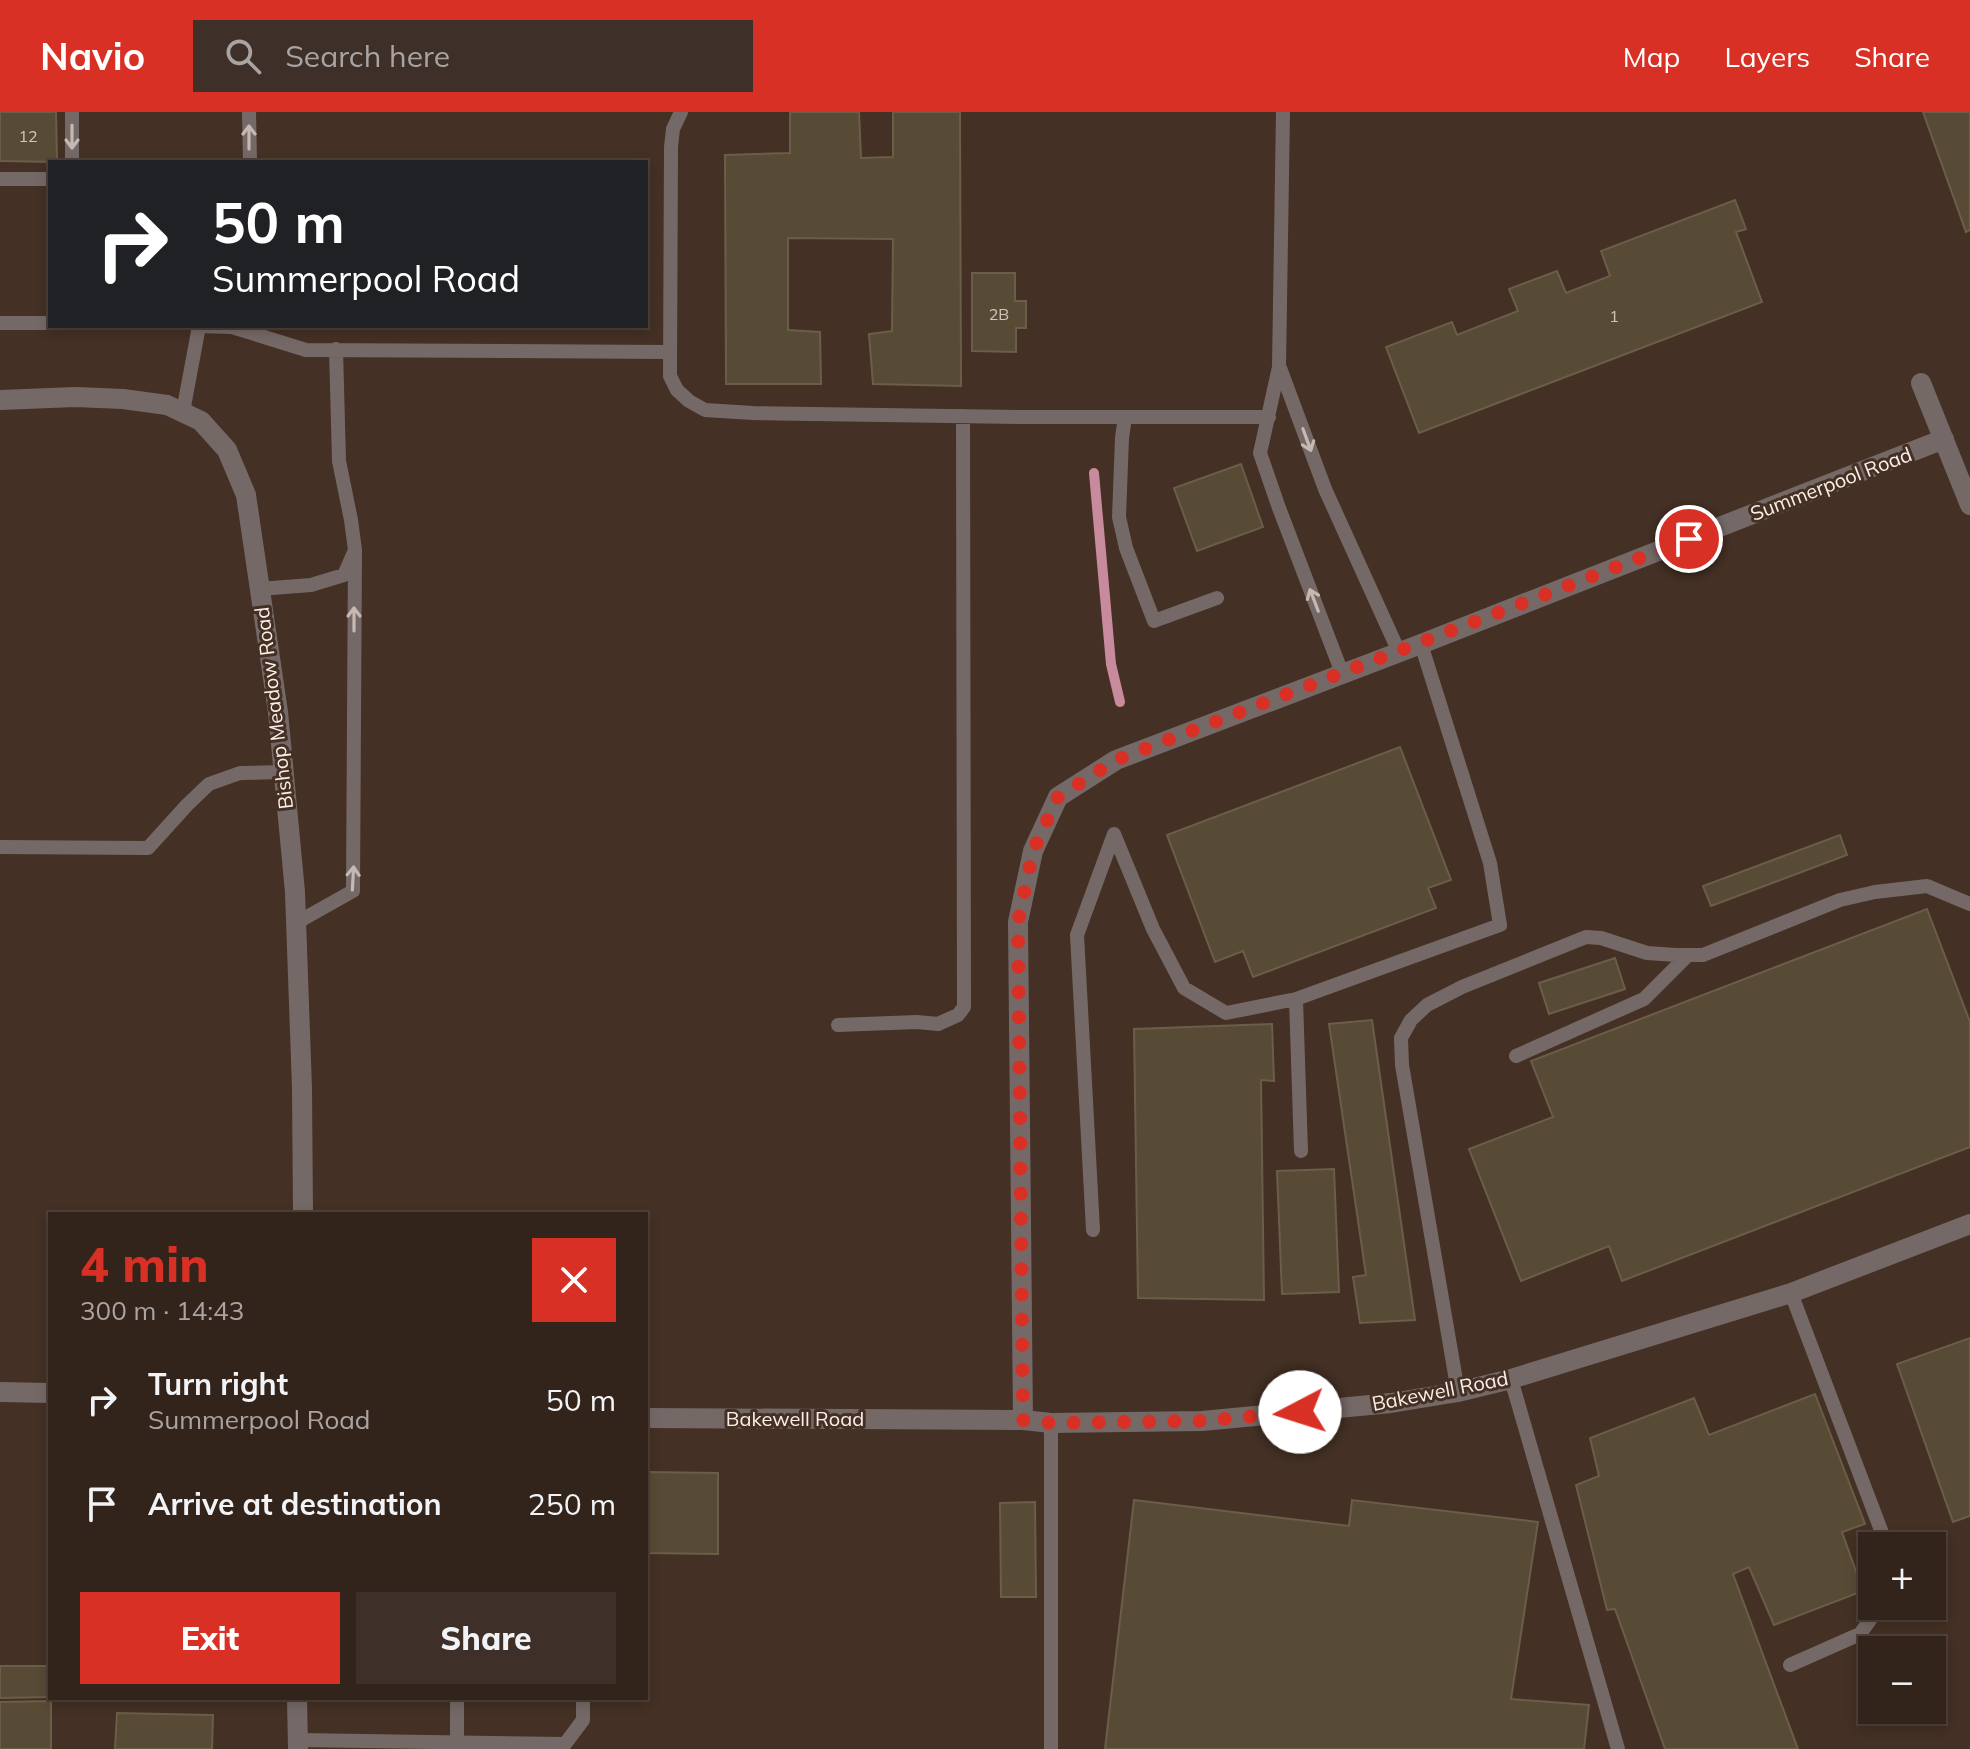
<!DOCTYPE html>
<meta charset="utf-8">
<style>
:root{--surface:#33241b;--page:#3e3028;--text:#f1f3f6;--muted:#a9a4a3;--line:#4e413a;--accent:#d93025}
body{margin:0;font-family:Mulish,sans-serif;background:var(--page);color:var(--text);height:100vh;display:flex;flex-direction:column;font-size:30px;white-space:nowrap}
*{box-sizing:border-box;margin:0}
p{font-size:26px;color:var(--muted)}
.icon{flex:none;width:44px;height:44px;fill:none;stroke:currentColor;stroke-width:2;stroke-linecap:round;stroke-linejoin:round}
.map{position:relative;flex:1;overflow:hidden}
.details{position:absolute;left:48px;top:1100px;width:600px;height:488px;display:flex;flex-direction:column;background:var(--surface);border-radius:0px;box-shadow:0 4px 12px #0003,0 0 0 2px var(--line)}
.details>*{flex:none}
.banner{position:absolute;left:48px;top:48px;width:600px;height:168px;border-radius:0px;box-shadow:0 4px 12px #0003,0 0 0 2px var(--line);background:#202124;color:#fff;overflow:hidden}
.buttons{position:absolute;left:1858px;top:1420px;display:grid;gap:16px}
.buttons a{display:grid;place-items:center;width:88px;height:88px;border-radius:0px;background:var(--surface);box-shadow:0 4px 12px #0003,0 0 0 2px var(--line);font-size:40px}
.pin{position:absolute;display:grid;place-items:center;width:68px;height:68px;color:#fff;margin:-34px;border:4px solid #fff;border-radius:50%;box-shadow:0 2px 8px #0007}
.me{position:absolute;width:88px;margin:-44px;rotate:265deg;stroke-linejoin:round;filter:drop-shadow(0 0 6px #0008)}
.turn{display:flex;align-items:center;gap:28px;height:168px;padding:0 32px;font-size:36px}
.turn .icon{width:104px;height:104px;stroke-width:2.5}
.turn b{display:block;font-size:56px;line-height:68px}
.round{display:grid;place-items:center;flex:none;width:84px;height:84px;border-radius:0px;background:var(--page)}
.headline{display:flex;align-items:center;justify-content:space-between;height:136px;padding:0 32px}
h1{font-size:48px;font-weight:800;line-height:60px;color:var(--accent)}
.cta{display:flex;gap:16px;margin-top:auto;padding:16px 32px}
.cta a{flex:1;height:92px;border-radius:0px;background:var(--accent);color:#fff;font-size:32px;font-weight:800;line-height:92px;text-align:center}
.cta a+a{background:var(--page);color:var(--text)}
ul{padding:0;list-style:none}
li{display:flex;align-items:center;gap:24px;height:104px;padding:0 32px}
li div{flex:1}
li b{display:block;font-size:30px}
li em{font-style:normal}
header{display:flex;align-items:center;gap:48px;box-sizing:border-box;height:112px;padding:0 40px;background:var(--accent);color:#fff}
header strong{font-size:38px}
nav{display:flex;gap:44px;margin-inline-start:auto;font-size:28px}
.search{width:560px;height:72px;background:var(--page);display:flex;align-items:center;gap:20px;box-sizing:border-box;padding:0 28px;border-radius:0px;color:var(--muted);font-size:30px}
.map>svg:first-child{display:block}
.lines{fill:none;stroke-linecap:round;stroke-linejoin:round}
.stream{stroke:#c88a9d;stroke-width:10}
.building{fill:#574b36;stroke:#6b5e49;stroke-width:2}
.lane{stroke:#756967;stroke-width:14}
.street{stroke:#756967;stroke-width:20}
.oneway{stroke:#c6b9b3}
.route{stroke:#d93025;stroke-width:14;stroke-dasharray:0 25.2}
.labels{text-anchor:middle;stroke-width:6;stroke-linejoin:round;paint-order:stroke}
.number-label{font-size:16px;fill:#d3c5ba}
.street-label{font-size:20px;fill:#fceee6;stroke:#443024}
</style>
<header>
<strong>Navio</strong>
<div class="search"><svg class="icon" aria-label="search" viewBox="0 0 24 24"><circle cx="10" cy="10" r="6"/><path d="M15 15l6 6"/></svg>Search here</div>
<nav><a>Map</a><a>Layers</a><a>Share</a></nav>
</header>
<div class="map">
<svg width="1970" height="1637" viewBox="0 0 1970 1637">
<rect width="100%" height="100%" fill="#443024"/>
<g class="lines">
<path class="stream" d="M1094,361L1111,552L1120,590"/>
</g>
<path class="building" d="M0,0H56L57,50L0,49Z
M790,0H859L861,46L893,45V0H960L961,274L873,272L869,222L892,219L893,127L788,126V218L820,220L821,272H726L725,43L790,41Z
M1923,0H1970V118L1966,120Z
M1735,88L1746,117L1736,120L1762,190L1419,321L1386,235L1452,210L1457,223L1518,199L1509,177L1557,159L1566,181L1610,164L1601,139Z
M972,161H1015V189H1026V216H1016V240L972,239Z
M1241,352L1263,415L1197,439L1174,376Z
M1400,635L1451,768L1428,776L1436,796L1253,865L1243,839L1215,850L1167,723Z
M1840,723L1847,743L1711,794L1703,774Z
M1927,797L1970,910V1035L1622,1169L1609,1134L1521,1169L1469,1037L1553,1005L1531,949Z
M1615,846L1625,877L1549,902L1539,871Z
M1372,908L1415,1208L1360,1211L1353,1165L1366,1163L1329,912Z
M1272,912L1274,969L1261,968L1264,1188L1138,1186L1134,917Z
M1334,1057L1339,1180L1282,1182L1277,1059Z
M1970,1226V1404L1953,1410L1897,1252Z
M1815,1282L1865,1412L1842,1420L1863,1479L1774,1513L1749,1455L1733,1462L1798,1637H1665L1615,1497L1607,1498L1576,1373L1599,1364L1590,1326L1694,1286L1709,1323Z
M646,1360L718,1361V1442L646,1441Z
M1134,1388L1349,1414L1352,1388L1538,1410L1511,1587L1589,1593L1584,1637H1105Z
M1035,1390L1036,1485H1001L1000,1391Z
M0,1554H50V1585L0,1586Z
M51,1589V1637H0V1590Z
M117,1601L213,1603L212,1637H115Z"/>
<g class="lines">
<path class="lane" d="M249,0L250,50
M681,0L673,17L671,35L670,264L677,278L689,289L705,298L753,301L1024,305H1269
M1283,0L1279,255L1260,341L1279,396L1342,561
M72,50V0
M0,67H50
M0,211H50
M198,214L232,215L306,238L669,240
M1280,256L1325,377L1399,540
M183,300L199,214
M1125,305L1122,326L1119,405L1126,436L1154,509L1217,486
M259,477L311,473L344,463L355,438L351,408L339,349L336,237
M1114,722L1153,817L1184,876L1226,901L1296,887L1500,813L1490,751L1421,532
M0,735L148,736L187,693L209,672L240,661L283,660
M296,811L353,779L355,438
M1296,887L1301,1039
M838,913L917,910L938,912L958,903L964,895L963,304
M1516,944L1644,887L1688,843
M1093,1118L1077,823L1114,722
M1791,1181L1887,1434
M1511,1267L1618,1637
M1458,1280L1402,953L1401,926L1411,908L1427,893L1462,875L1586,825L1601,826L1647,841L1676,843H1703L1840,788L1875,780L1927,774L1970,792
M1790,1553L1860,1522L1880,1494
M298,1628L565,1632L583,1608V1586
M457,1630V1586
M1051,1637V1311"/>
<path class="street" d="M1921,271L1970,393
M0,288L75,285L123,287L167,293L201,309L227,338L246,383L278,600L295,780L302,976L303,1102
M0,1280L50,1281
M646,1306L1023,1308L1051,1311L1202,1309L1391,1291L1458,1280L1511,1267L1791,1181L1970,1112
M1023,1308L1018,810L1033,739L1058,685L1116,648L1421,532L1944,327
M297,1586L298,1637"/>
</g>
<defs><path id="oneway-shaft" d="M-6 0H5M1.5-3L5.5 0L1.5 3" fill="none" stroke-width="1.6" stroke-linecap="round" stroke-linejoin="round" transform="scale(2)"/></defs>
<g class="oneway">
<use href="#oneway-shaft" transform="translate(72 25) rotate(90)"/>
<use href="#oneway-shaft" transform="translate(249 25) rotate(-90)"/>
<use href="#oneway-shaft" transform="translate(1307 328) rotate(70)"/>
<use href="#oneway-shaft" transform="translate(1314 488) rotate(-111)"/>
<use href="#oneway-shaft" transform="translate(354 507) rotate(-90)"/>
<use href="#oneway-shaft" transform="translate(353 766) rotate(-87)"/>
</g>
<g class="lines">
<path class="route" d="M1300,1300L1202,1309L1051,1311L1023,1308L1018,810L1033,739L1058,685L1116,648L1689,427"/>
</g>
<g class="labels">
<g class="number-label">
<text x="28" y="30">12</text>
<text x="999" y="208">2B</text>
<text x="1614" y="210">1</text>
</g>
<g class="street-label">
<text transform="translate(1831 372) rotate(-21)" y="7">Summerpool Road</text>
<text transform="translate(274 596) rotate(-97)" y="7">Bishop Meadow Road</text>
<text transform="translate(1440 1279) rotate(-11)" y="7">Bakewell Road</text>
<text x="795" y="1314">Bakewell Road</text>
</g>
</g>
</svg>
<div class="buttons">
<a>+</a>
<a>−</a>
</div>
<div class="pin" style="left:1689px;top:427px;background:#d93025"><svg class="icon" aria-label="arrive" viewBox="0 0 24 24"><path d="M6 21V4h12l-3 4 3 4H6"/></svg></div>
<svg class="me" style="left:1300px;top:1300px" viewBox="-20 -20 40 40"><circle r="19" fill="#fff"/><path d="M0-13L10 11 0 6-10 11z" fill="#d93025"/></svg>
<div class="banner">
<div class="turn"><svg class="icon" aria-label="right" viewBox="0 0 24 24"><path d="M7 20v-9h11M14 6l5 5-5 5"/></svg><div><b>50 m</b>Summerpool Road</div></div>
</div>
<section class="details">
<div class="headline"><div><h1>4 min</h1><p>300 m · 14:43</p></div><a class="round" style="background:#d93025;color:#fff"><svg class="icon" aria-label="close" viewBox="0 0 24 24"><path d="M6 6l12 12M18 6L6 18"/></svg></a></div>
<ul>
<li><svg class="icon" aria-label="right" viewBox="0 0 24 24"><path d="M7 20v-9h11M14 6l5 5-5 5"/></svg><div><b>Turn right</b><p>Summerpool Road</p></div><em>50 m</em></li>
<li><svg class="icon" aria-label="arrive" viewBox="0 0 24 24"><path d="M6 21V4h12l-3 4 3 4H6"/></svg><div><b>Arrive at destination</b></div><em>250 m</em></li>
</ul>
<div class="cta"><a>Exit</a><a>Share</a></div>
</section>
</div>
